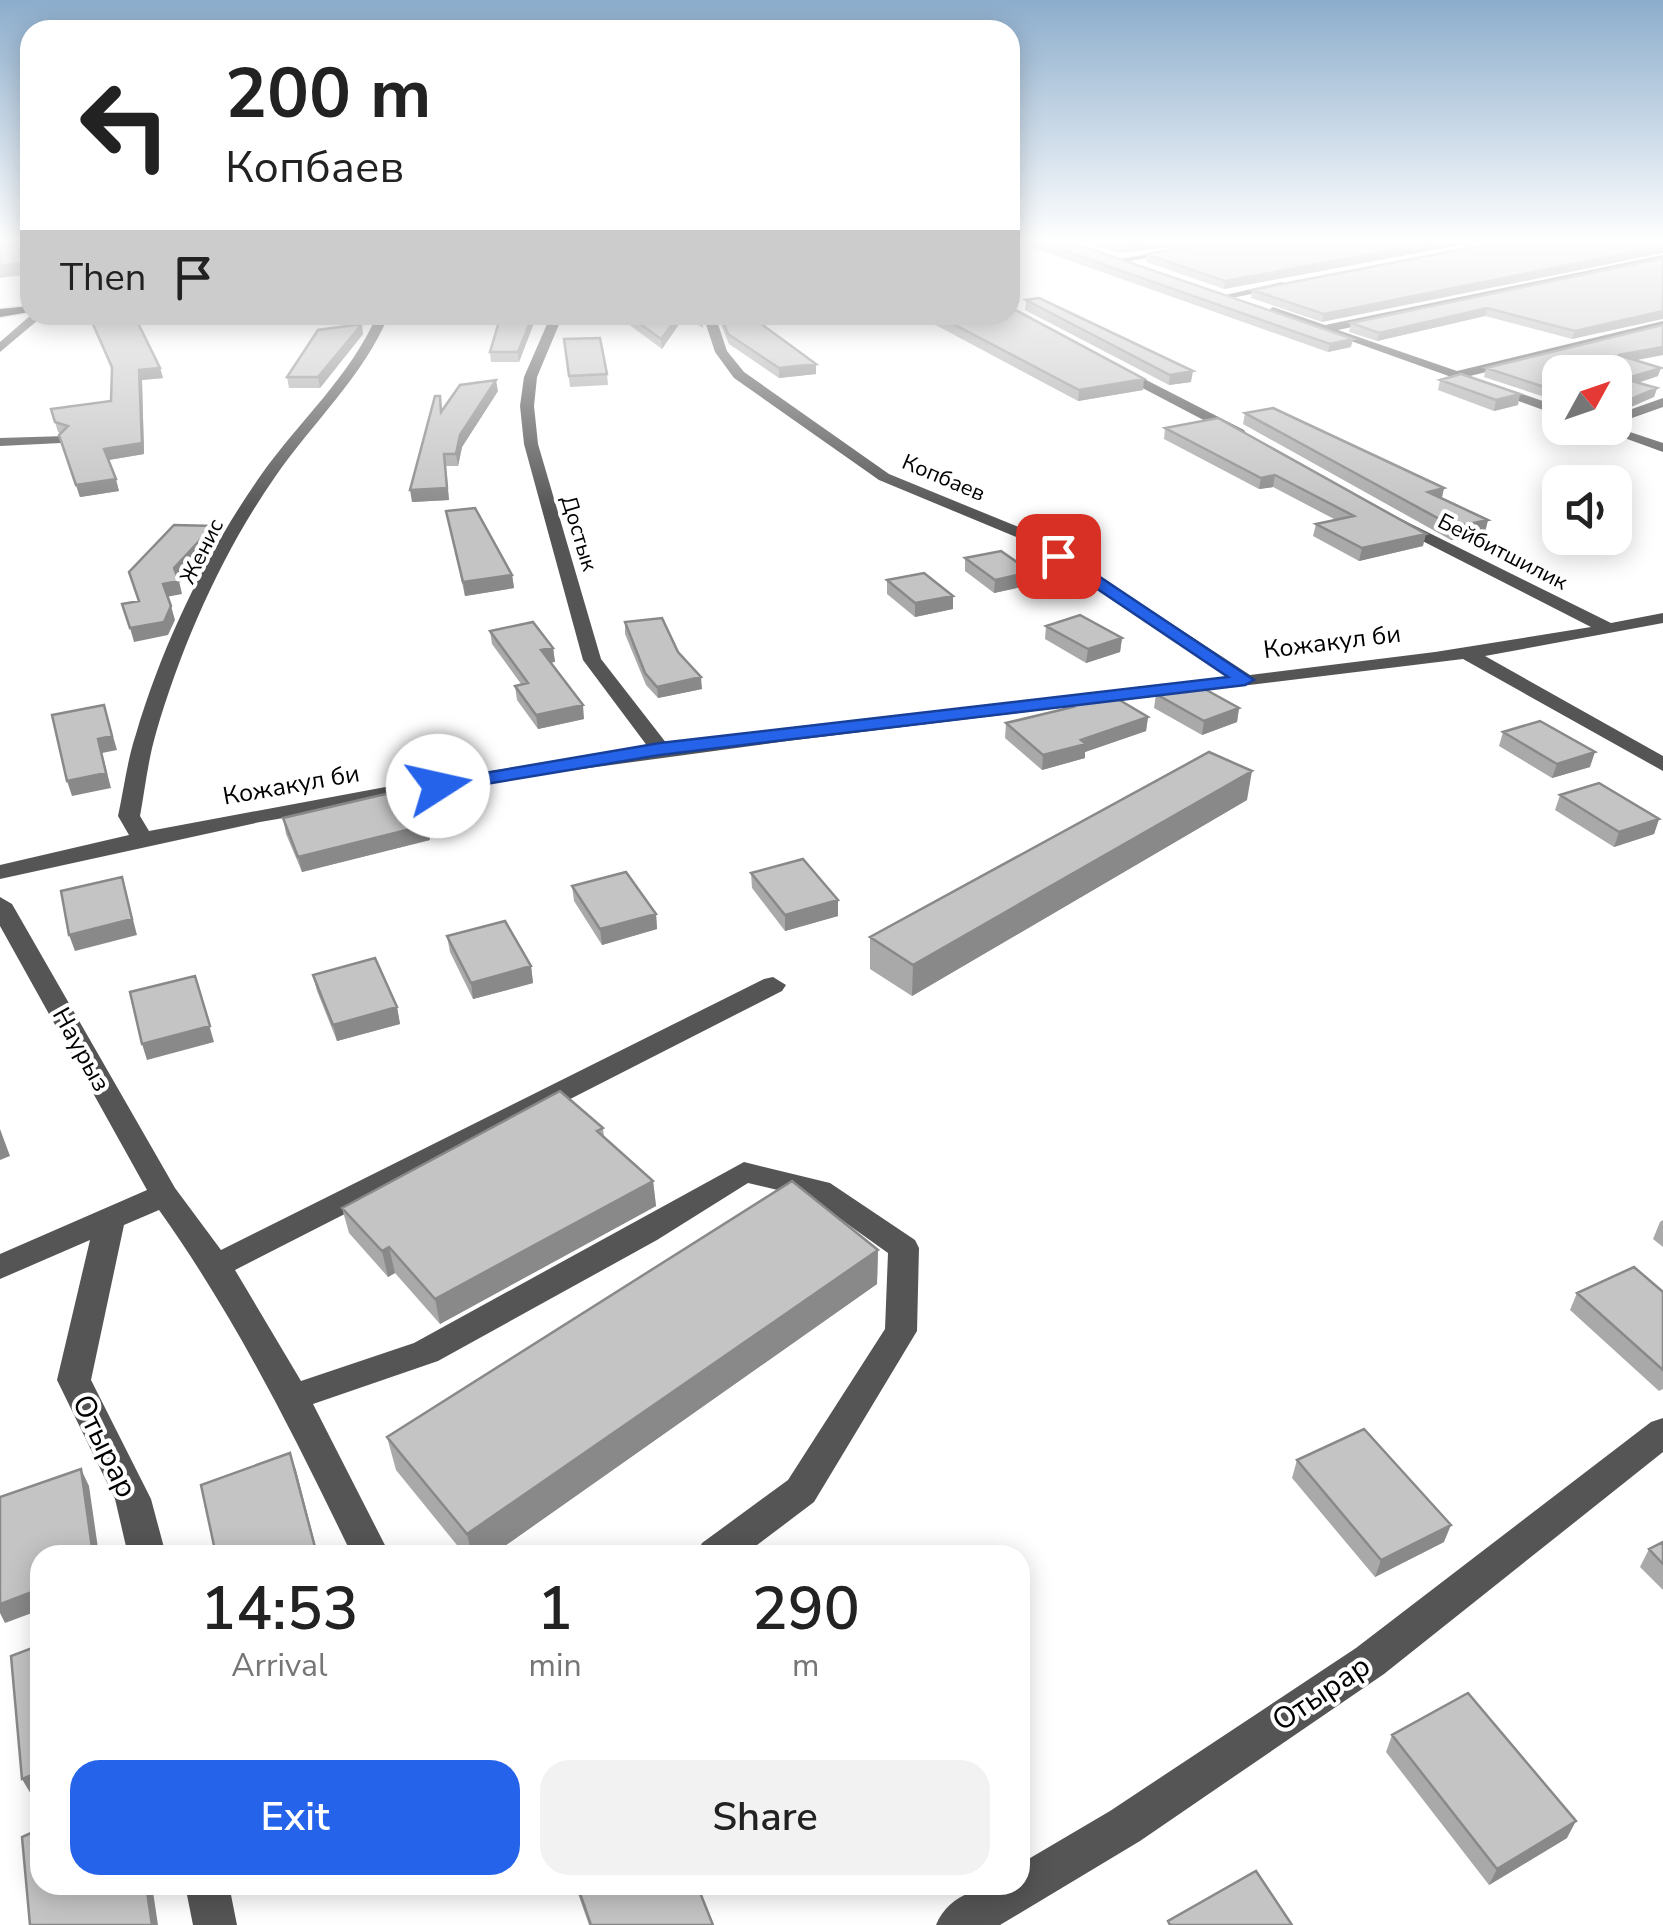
<!DOCTYPE html>
<meta charset="utf-8">
<style>
:root{--surface:#fff;--page:#f2f2f2;--text:#222;--muted:#767676;--accent:#2563eb}
body{margin:0;font-family:"Nunito Sans",sans-serif;background:var(--page);color:var(--text);height:100vh;display:flex;flex-direction:column;font-size:38px;white-space:nowrap}
*{box-sizing:border-box;margin:0}
p{font-size:32px;color:var(--muted)}
.icon{flex:none;width:55px;height:55px;fill:none;stroke:currentColor;stroke-width:2;stroke-linecap:round;stroke-linejoin:round}
.map{position:relative;flex:1;overflow:hidden}
.details{position:absolute;left:30px;top:1545px;width:1000px;height:350px;display:flex;flex-direction:column;background:var(--surface);border-radius:30px;box-shadow:0 5px 25px #0003}
.details>*{flex:none}
.hud{position:absolute;left:20px;top:20px;width:1000px;height:305px;border-radius:30px;box-shadow:0 5px 25px #0003;background:#fff;color:var(--text);overflow:hidden}
.needle{width:65px;rotate:50deg}
.fabs{position:absolute;left:1542px;top:355px;display:grid;gap:20px}
.fabs a{display:grid;place-items:center;width:90px;height:90px;border-radius:20px;background:var(--surface);box-shadow:0 5px 25px #0003;font-size:50px}
.pin{position:absolute;display:grid;place-items:center;width:85px;height:85px;color:#fff;margin:-42px;border-radius:20px;box-shadow:0 5px 15px #0006}
.me{position:absolute;width:110px;margin:-55px;rotate:80deg;stroke-linejoin:round;filter:drop-shadow(0 0 8px #0008)}
.turn{display:flex;align-items:center;gap:35px;height:210px;padding:0 40px;font-size:45px}
.turn .icon{width:130px;height:130px;stroke-width:2.5}
.turn b{display:block;font-size:70px;line-height:85px}
.then{display:flex;align-items:center;height:95px;padding:0 40px;background:#0003;gap:20px;font-size:38px}
.eta{display:flex;justify-content:space-evenly;align-items:center;height:170px;text-align:center}
.eta b{font-size:60px;font-weight:600;line-height:70px}
.cta{display:flex;gap:20px;margin-top:auto;padding:20px 40px}
.cta a{flex:1;height:115px;border-radius:30px;background:var(--accent);color:#fff;font-size:40px;font-weight:600;line-height:115px;text-align:center}
.cta a+a{background:var(--page);color:var(--text)}
.map>svg:first-child{display:block}
.lines{fill:none;stroke-linecap:round;stroke-linejoin:round}
.major-casing{stroke:#dbdbdb;stroke-width:3}
.minor{fill:#555;fill-rule:evenodd}
.major{fill:#000;fill-rule:evenodd}
.wall{fill:#a9a9a9}
.shaded-wall{fill:#898989}
.building{fill:#c4c4c4;stroke:#898989;stroke-width:2.5}
.route{fill:#2563eb;stroke:#184099;stroke-width:2.5}
.labels{text-anchor:middle;stroke-width:8;stroke-linejoin:round;paint-order:stroke}
.far-street-label{font-size:22px;fill:#000;stroke:#fff}
.street-label{font-size:25px;fill:#000;stroke:#fff}
.near-street-label{font-size:30px;fill:#000;stroke:#fff}
</style>
<div class="map">
<svg width="1663" height="1925" viewBox="0 0 1663 1925">
<rect width="100%" height="100%" fill="#fff"/>
<g class="lines">
<defs>
<path id="major" d="M30,306V312L0,317V309Z"/>
</defs>
<use href="#major" class="major-casing"/>
<path class="minor" d="M1206,243H1227L1120,263L1115,260Z
M1663,255V261L1338,330L1457,371L1663,321V329L1470,376L1560,407V416L1267,311L1273,307L1325,325Z
M1282,282L1286,287L1227,299L1221,296Z
M31,315H44L0,352V342Z
M377,315H389C362,378 313,422 275,477C222,553 182,644 156,733C148,760 145,789 140,816L149,831L391,786L648,747L583,660L524,444L520,406L524,377L551,315H563L537,377L534,406L538,444L601,659L667,744L1228,677L1021,539L879,480L734,378L715,352L703,315H715L727,351L744,372L889,474L1033,533L1250,675L1435,652L1591,627L1389,524L1387,521L1395,516L1611,623L1663,613V623L1485,656L1663,756V771L1463,659L787,741L523,777L260,822L0,879V865L129,835L118,816C124,789 127,761 136,734C163,643 207,552 261,475C300,420 350,377 377,315Z
M1115,364L1244,430L1246,433L1234,436L1110,371L1109,368Z
M1663,398V407L1615,424V415Z
M1615,427L1663,443V452L1597,428Z
M66,436L68,439L61,443L0,446V438Z
M0,897L12,904L175,1188L221,1250L764,979L773,977L786,985L782,991L235,1270L301,1381L414,1343L744,1162L830,1183L915,1240L919,1248L917,1331L814,1502L744,1555H696L702,1543L788,1480L885,1329L888,1253L811,1198L748,1183L657,1240L438,1361L313,1404L390,1555H352C294,1435 236,1318 159,1210L124,1225L91,1380L151,1499L166,1555H128L115,1499L57,1380L90,1240L0,1279V1254L147,1190L0,926Z
M1663,1418V1452L1384,1674L1140,1841L1000,1925H936C950,1891 987,1885 1020,1885V1864L1110,1811L1356,1648L1651,1422Z
M185,1885H229L237,1925H193Z"/>
<use href="#major" class="major"/>
</g>
<path class="wall" d="M1020,243H1073L1351,347L1328,352Z
M1088,243H1208L1119,253Z
M1471,243L1224,289L1146,262V254Z
M1494,243L1322,322L1251,298L1252,290Z
M1663,258L1572,339L1485,316L1377,341L1349,332L1351,323Z
M1026,300L1191,382L1169,385L1025,310Z
M501,315H537L519,362H491L490,352Z
M616,315H702L703,328L685,316L662,349Z
M717,315H749L816,374L779,378L729,344Z
M917,315H1010L1143,390L1078,401Z
M91,320L160,368L163,378L142,380L144,454L109,460L119,491L80,497L63,446L61,434L58,432L51,409L111,401L112,371Z
M363,334L320,388H289L287,377Z
M564,339L607,374L608,385L570,387Z
M1663,355L1635,360L1658,376L1638,383L1657,388L1654,397L1615,372H1560V402L1484,377L1486,368Z
M1440,380L1518,405L1494,411L1438,390Z
M498,391L462,447L458,466H446L449,500L412,502L442,411Z
M1245,413L1444,488L1442,498L1488,520L1485,532L1451,540L1243,424Z
M1218,418L1423,546L1359,561L1313,536L1316,524L1336,520L1273,487L1259,489L1164,439L1165,428Z
M446,511L512,575L514,588L465,596Z
M965,558L1030,585L994,593L965,571Z
M887,580L953,609L915,617L887,594Z
M625,622L678,652L702,689L658,698L646,685L625,634Z
M1046,626L1122,638L1120,652L1086,663L1045,639Z
M490,631L553,648L555,662H550L584,719L538,729L517,700L515,686L521,684L492,644Z
M1156,694L1239,708L1237,722L1202,735L1154,708Z
M1065,702L1148,717L1146,731L1085,752V758L1042,770L1005,738L1006,723L1064,709Z
M1503,732L1590,767L1552,778L1499,746Z
M1560,795L1659,819L1654,834L1614,847L1555,810Z
M1247,800L912,996L870,969V937Z
M283,818L430,840L302,872L286,834Z
M751,873L838,900V916L785,931L752,888Z
M572,886L656,914L657,929L602,945L574,901Z
M447,936L531,966L533,983L473,999L450,952Z
M313,975L397,1007L400,1024L337,1041L317,991Z
M603,1128L604,1137L653,1181L656,1206L440,1324L395,1273L388,1277L349,1233L342,1208Z
M1663,1220V1247L1653,1239L1660,1222Z
M878,1250L877,1284L492,1555H465L396,1470L387,1437Z
M1663,1292V1389L1659,1391L1570,1310L1577,1293Z
M1297,1460L1444,1542L1375,1577L1292,1478Z
M1663,1542V1590L1640,1567L1649,1549Z
M1392,1735L1567,1838L1489,1885L1386,1752Z
M575,1885H697L713,1925H589Z"/>
<path class="shaded-wall" d="M1146,243H1208L1119,253L1120,246Z
M1433,243H1471L1224,289L1225,281Z
M1663,246V253L1322,322L1324,314Z
M30,262V274L0,278V266Z
M1487,308L1485,316L1377,341L1379,333Z
M1663,311V319L1572,339L1575,331Z
M74,315H105L106,316L75,320Z
M533,315H537L519,362L518,352Z
M679,315H685L662,349L661,339Z
M362,324L363,334L320,388L318,377Z
M1353,339L1351,347L1328,352L1330,344Z
M1663,347V355L1616,364L1618,355Z
M816,364V374L779,378V368Z
M160,368L163,378L142,380L144,454L108,460L104,449L139,370Z
M1661,368L1658,376L1621,388L1624,379Z
M1193,371L1191,382L1169,385L1170,375Z
M1144,379L1143,390L1078,401L1079,390Z
M496,380L498,391L462,447L458,466L456,454L460,435Z
M1657,388L1654,397L1615,414V406Z
M1520,394L1518,405L1494,411L1496,400Z
M444,454L449,500L412,502L410,490Z
M1275,475L1273,487L1259,489L1261,478Z
M116,479L119,491L80,497L76,485Z
M1444,488L1441,500L1428,492Z
M1488,520L1485,532L1451,540L1454,527Z
M213,526L216,538L177,581H179L182,594L166,597L163,584L174,568Z
M1426,534L1423,546L1359,561L1362,548Z
M1031,572L1030,585L994,593L995,580Z
M512,575L514,588L465,596L463,582Z
M953,596V609L915,617V603Z
M171,606L175,620L168,635L134,642L130,628Z
M1122,638L1120,652L1086,663L1088,649Z
M553,648L555,662L543,664L541,650Z
M701,677L702,689L658,698L657,687Z
M104,705L117,750L102,753L111,788L72,796L67,781L98,739Z
M583,705L584,719L538,729L536,715Z
M1239,708L1237,722L1202,735L1204,721Z
M1148,717L1146,731L1085,752V758L1042,770L1043,755Z
M1595,752L1590,767L1552,778L1557,764Z
M1252,771L1247,800L912,996L913,965Z
M1659,819L1654,834L1614,847L1619,832Z
M427,825L430,840L302,872L298,857Z
M122,877L137,935L75,951L69,935Z
M838,900V916L785,931V915Z
M656,914L657,929L602,945L600,929Z
M531,966L533,983L473,999L471,983Z
M195,976L214,1042L147,1060L142,1044Z
M397,1007L400,1024L337,1041L333,1025Z
M0,1129L10,1156L0,1160Z
M653,1181L656,1206L440,1324L435,1299Z
M389,1247L395,1273L388,1277L382,1251Z
M878,1250L877,1284L492,1555H472L467,1534Z
M290,1453L296,1470L318,1555H306Z
M81,1469L89,1486L99,1555H93Z
M1451,1525L1444,1542L1375,1577L1381,1560Z
M40,1589V1610L5,1623L0,1613V1604Z
M40,1772V1793L32,1796L22,1779Z
M1576,1821L1567,1838L1489,1885L1497,1869Z
M146,1885H152L158,1925H152Z"/>
<path class="building" d="M0,243H30V262L0,266Z
M1042,243H1073L1353,339L1330,344Z
M1111,243H1146L1120,246Z
M1211,243H1433L1225,281L1146,254Z
M1494,243H1663V246L1324,314L1252,290Z
M1663,258V311L1575,331L1487,308L1379,333L1351,323Z
M1039,298L1193,371L1170,375L1026,300Z
M1010,307L1144,379L1079,390L936,315H1010Z
M134,315L160,368L139,370L142,443L104,449L116,479L76,485L59,435L68,426L55,422L51,409L111,401L112,367L91,320Z
M501,315H533L518,352H490Z
M628,315H679L661,339Z
M720,315H749L816,364L779,368L728,334Z
M362,324L318,377H287L318,330Z
M1663,325V347L1618,355L1661,368L1624,379L1657,388L1615,406V372H1560V392L1486,368Z
M600,338L607,374L569,376L564,339Z
M1461,374L1520,394L1496,400L1440,380Z
M496,380L460,435L456,454H444L447,488L410,490L435,396H440L441,412L460,385Z
M1273,408L1444,488L1428,492L1488,520L1454,527L1245,413Z
M1218,418L1426,534L1362,548L1316,524L1354,516L1275,475L1261,478L1165,428Z
M475,508L512,575L463,582L446,511Z
M174,525L213,526L174,568L179,581L163,584L171,606L164,622L130,628L122,604L139,601L129,572Z
M1001,551L1031,572L995,580L965,558Z
M924,573L953,596L915,603L887,580Z
M1080,615L1122,638L1088,649L1046,626Z
M662,618L678,652L701,677L657,687L645,673L625,622Z
M533,622L553,648L541,650L583,705L536,715L515,686L528,683L490,631Z
M1192,682L1239,708L1204,721L1156,694Z
M1106,692L1148,717L1081,740L1086,744L1043,755L1006,723L1073,707L1065,702Z
M104,705L112,736L98,739L106,773L67,781L52,715Z
M1540,721L1595,752L1557,764L1503,732Z
M1209,752L1252,771L913,965L870,937Z
M1599,783L1659,819L1619,832L1560,795Z
M407,789L427,825L298,857L283,818Z
M803,859L838,900L785,915L751,873Z
M626,872L656,914L600,929L572,886Z
M122,877L132,919L69,935L61,891Z
M505,921L531,966L471,983L447,936Z
M375,958L397,1007L333,1025L313,975Z
M195,976L210,1026L142,1044L130,992Z
M560,1091L603,1128L597,1131L653,1181L435,1299L389,1247L382,1251L342,1208Z
M792,1181L878,1250L467,1534L387,1437Z
M1634,1267L1663,1292V1370L1577,1293Z
M1364,1429L1451,1525L1381,1560L1297,1460Z
M290,1453L316,1551L306,1555H216L201,1485Z
M81,1469L93,1555H40V1589L0,1604V1497Z
M1663,1542V1564L1649,1549Z
M40,1645V1772L22,1779L11,1656Z
M1468,1693L1576,1821L1497,1869L1392,1735Z
M40,1829V1885H146L152,1925H30L22,1837Z
M1256,1871L1292,1925H1170L1168,1921Z
M577,1885H697L713,1925H591Z"/>
<linearGradient id="sky" x2="0" y2="1"><stop stop-color="#8cadcc"/><stop offset="0.47" stop-color="#fff"/><stop offset="1" stop-color="#fff" stop-opacity="0"/></linearGradient>
<rect width="1663" height="512" fill="url(#sky)"/>
<path class="route" d="M1053,553H1064L1254,680L1245,685L660,755L438,792L428,786L438,781L660,743L1228,677L1053,559Z"/>
<g class="labels">
<g class="far-street-label">
<text transform="translate(944 477) rotate(23)" y="8">Копбаев</text>
<text transform="translate(580 533) rotate(73)" y="8">Достык</text>
<text transform="translate(201 551) rotate(-63)" y="8">Женис</text>
<text transform="translate(1503 551) rotate(27)" y="8">Бейбитшилик</text>
</g>
<g class="street-label">
<text transform="translate(1332 641) rotate(-7)" y="9">Кожакул би</text>
<text transform="translate(291 784) rotate(-10)" y="9">Кожакул би</text>
<text transform="translate(82 1049) rotate(61)" y="9">Наурыз</text>
</g>
<g class="near-street-label">
<text transform="translate(105 1446) rotate(64)" y="10">Отырар</text>
<text transform="translate(1321 1693) rotate(-34)" y="10">Отырар</text>
</g>
</g>
</svg>
<div class="fabs">
<a><svg class="needle" viewBox="-14 -14 28 28"><path d="M0-13l5 13h-10z" fill="#e53935"/><path d="M0 13l5-13h-10z" fill="#767676"/></svg></a>
<a><svg class="icon" aria-label="sound" viewBox="0 0 24 24"><path d="M4 9h4l5-4v14l-5-4H4zM17 9q2 3 0 6"/></svg></a>
</div>
<div class="pin" style="left:1058px;top:556px;background:#d93025"><svg class="icon" aria-label="arrive" viewBox="0 0 24 24"><path d="M6 21V4h12l-3 4 3 4H6"/></svg></div>
<svg class="me" style="left:438px;top:786px" viewBox="-20 -20 40 40"><circle r="19" fill="#fff"/><path d="M0-13L10 11 0 6-10 11z" fill="#2563eb"/></svg>
<div class="hud">
<div class="turn"><svg class="icon" aria-label="left" viewBox="0 0 24 24"><path d="M17 20v-9H6M10 6l-5 5 5 5"/></svg><div><b>200 m</b>Копбаев</div></div>
<div class="then">Then<svg class="icon" aria-label="arrive" viewBox="0 0 24 24"><path d="M6 21V4h12l-3 4 3 4H6"/></svg></div>
</div>
<section class="details">
<div class="eta">
<div><b>14:53</b><p>Arrival</p></div>
<div><b>1</b><p>min</p></div>
<div><b>290</b><p>m</p></div>
</div>
<div class="cta"><a>Exit</a><a>Share</a></div>
</section>
</div>
